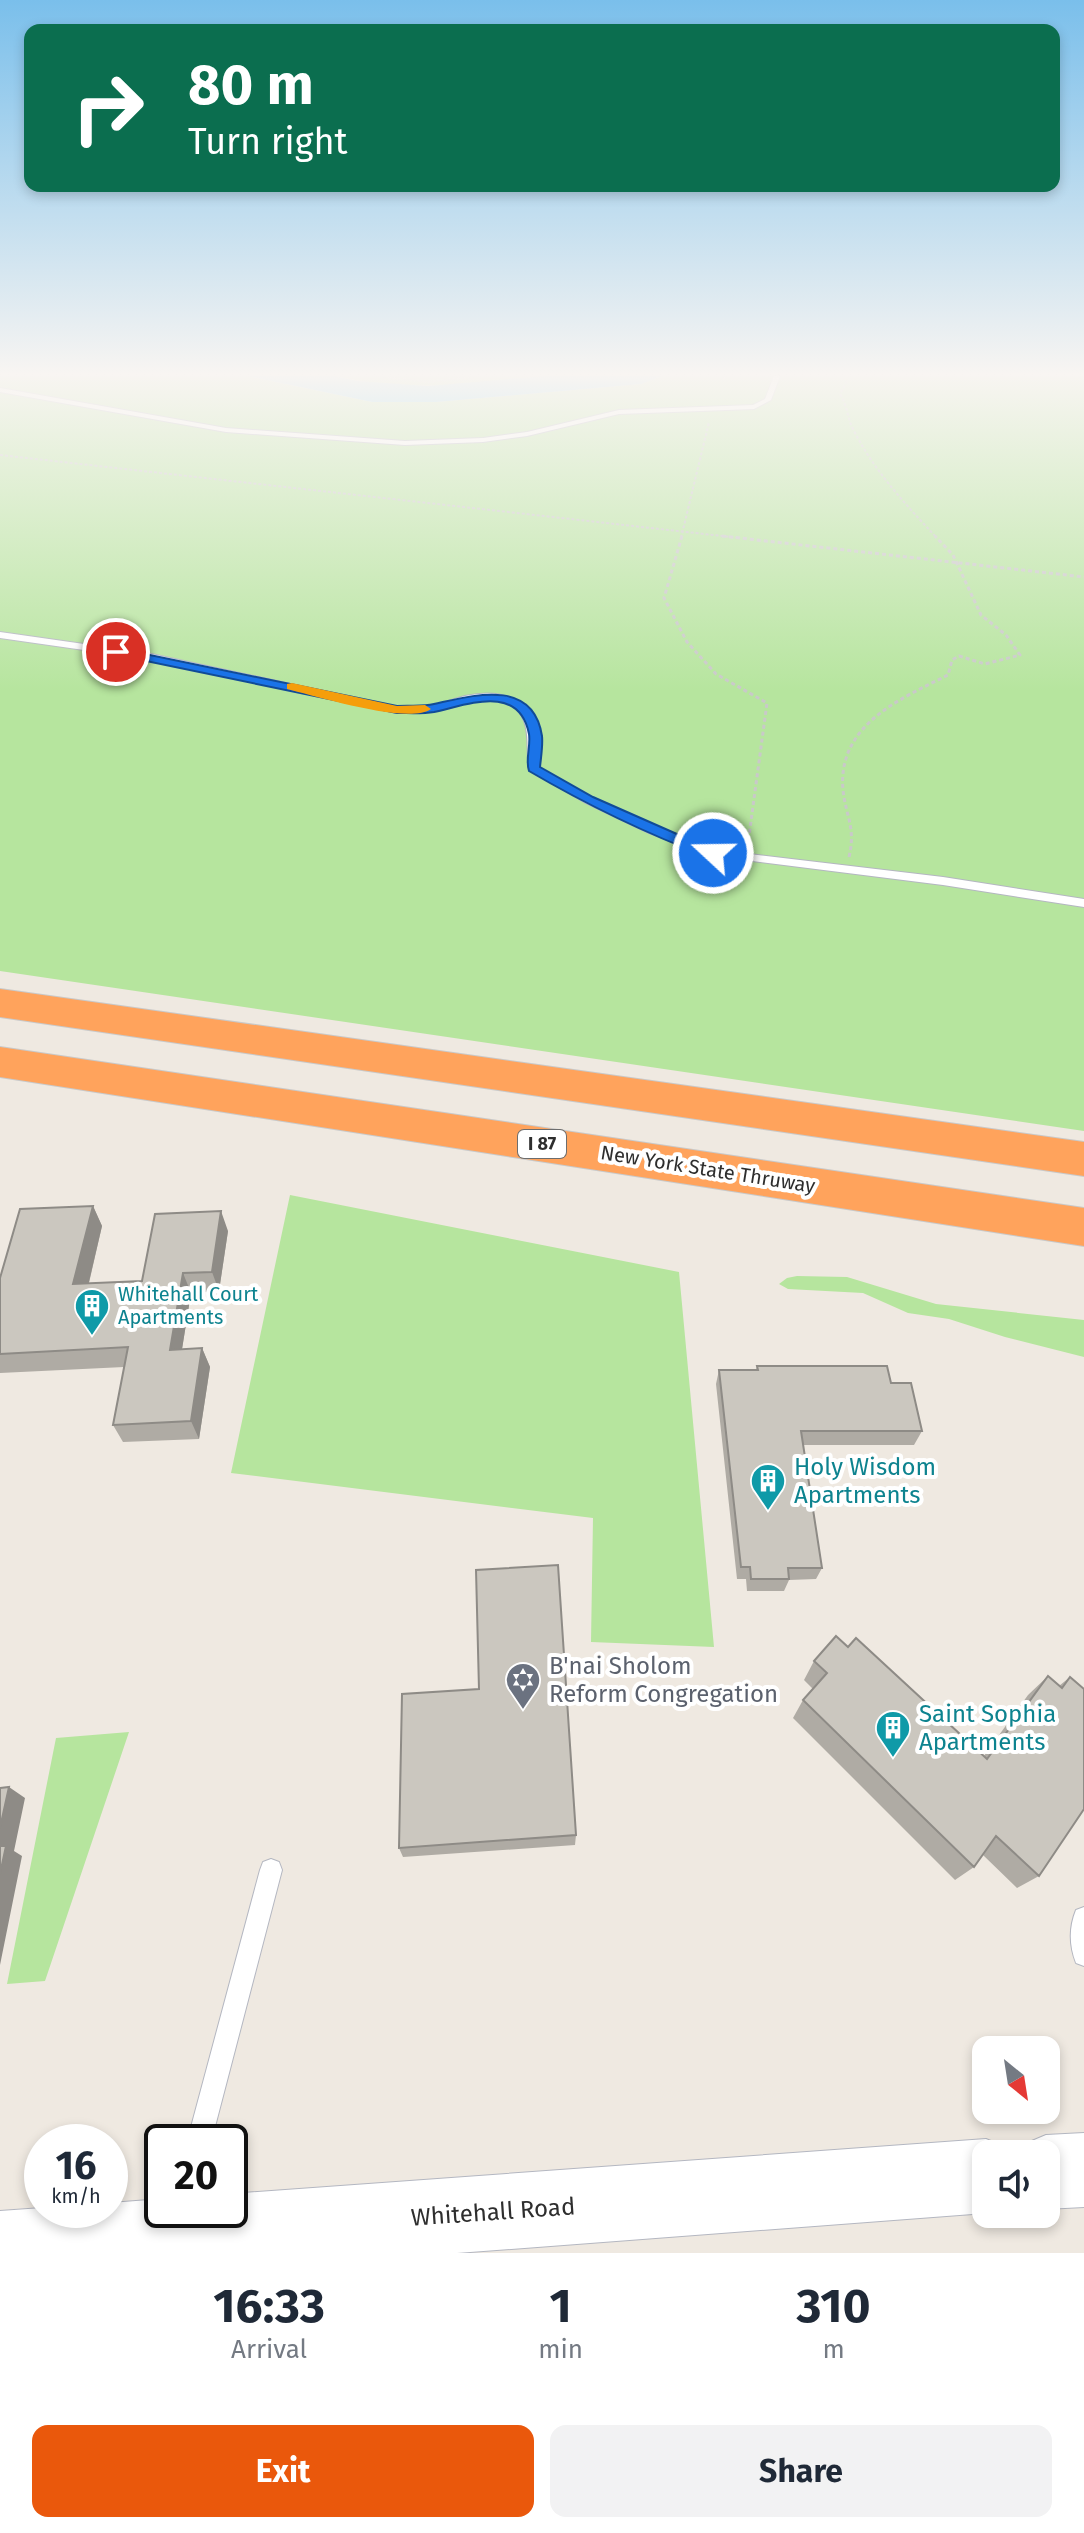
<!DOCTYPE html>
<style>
:root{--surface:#fff;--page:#f2f2f3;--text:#1f2937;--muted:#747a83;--accent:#ea580c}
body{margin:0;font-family:"Fira Sans",sans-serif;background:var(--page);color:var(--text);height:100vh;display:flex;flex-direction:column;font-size:30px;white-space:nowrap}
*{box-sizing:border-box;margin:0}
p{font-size:26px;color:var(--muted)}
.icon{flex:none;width:44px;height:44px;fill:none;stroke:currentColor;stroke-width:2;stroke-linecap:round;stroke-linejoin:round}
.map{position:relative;height:2253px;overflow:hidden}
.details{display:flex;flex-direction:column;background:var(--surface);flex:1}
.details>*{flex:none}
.hud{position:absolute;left:24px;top:24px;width:1036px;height:168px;border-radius:16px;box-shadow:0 4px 12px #0003;background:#0b6e4f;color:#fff;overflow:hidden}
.needle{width:52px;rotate:150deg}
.fabs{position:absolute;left:972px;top:2036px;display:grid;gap:16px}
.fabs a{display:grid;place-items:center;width:88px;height:88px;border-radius:16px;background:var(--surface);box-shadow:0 4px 12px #0003;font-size:40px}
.speed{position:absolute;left:24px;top:2124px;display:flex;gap:16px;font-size:40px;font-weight:700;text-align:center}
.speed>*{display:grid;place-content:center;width:104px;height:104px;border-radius:50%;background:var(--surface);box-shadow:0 4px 12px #0003;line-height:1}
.speed small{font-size:20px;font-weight:400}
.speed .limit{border:4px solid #111;border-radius:12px;background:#fff;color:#111}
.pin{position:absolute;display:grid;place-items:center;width:68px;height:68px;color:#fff;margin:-34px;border:4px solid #fff;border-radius:50%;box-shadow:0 2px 8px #0007}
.me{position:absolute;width:88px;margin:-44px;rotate:291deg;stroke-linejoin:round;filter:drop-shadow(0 0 6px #0008)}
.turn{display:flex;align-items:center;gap:28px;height:168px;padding:0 32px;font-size:36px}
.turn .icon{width:104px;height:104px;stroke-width:2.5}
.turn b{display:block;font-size:56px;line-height:68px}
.eta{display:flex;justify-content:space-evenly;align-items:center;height:136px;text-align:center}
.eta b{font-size:48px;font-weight:700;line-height:56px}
.button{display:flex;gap:16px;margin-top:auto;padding:16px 32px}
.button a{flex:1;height:92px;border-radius:16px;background:var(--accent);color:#fff;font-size:32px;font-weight:700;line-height:92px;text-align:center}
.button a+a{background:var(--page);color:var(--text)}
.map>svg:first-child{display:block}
.green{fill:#b6e59e}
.water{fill:#75cff0}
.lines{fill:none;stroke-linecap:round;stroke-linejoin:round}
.lane-casing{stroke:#b4b7c1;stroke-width:2}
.secondary-casing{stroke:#b4b7c1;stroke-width:2}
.highway-casing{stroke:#c9c9c9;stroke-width:2}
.path-far1{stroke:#c9c9c9;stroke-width:2;stroke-dasharray:3 2;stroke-linecap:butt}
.path{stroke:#c9c9c9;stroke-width:3;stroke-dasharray:4 3;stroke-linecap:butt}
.lane{fill:#fff;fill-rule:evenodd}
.secondary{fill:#fff;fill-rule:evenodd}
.highway{fill:#ffa35c;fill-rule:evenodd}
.wall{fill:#afaba4}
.shaded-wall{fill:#8e8b86}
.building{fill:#cbc7bf;stroke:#8e8b86;stroke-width:2}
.route{fill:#1a73e8;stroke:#114b97;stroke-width:2}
.slow{fill:#f59e0b}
.labels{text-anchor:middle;stroke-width:8;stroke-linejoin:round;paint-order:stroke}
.shield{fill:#fff;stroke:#6d6d6d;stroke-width:2}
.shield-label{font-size:18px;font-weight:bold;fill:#2e2e2e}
.street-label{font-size:20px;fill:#2e2e2e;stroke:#fff}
.culture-label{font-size:20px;fill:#0d838f;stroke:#fff;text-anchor:start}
.near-culture-label{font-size:24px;fill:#0d838f;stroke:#fff;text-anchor:start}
.near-worship-label{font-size:24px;fill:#5b616d;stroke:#fff;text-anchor:start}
.near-street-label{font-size:24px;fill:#2e2e2e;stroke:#fff}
</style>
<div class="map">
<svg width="1084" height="2253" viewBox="0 0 1084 2253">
<rect width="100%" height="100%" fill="#efe9e1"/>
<path class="green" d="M0,376H247L372,402H436L641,384L662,376H1084V1131L0,971Z
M335,376H544C476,386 402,391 335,376Z
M290,1195L679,1272L714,1647L591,1642L593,1518L231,1473Z
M797,1276L847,1277L936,1304L1084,1320V1357L1005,1337L949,1319L908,1313L863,1293L788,1289L779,1284L787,1278Z
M129,1732L45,1981L7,1984L56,1738Z"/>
<path class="water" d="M248,376H335L357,381L428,386L544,376H662L641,384L436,402H372Z"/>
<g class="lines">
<defs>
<path id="lane" d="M774,376H780L771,400L754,409L619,414L527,436L483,442L405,445L226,432L0,392V388L226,428L405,441L483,438L527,432L619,410L753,405L765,399Z
M0,632L147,653L397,707C409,706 423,708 435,705C445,703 455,698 465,696C522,684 539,715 538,767L592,798L657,829L715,850L943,877L1084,899V907L943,885L713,856L649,833L584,802L529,770C526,755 530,737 524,721C509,683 462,705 434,711C422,713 409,712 397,713L147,659L0,638Z
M271,1859L279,1862L282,1870L211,2142H187L260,1870L263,1862Z
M1084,1907V1966L1076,1963C1069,1945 1069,1927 1076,1910Z"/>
<path id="secondary" d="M1084,2133V2207L1046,2209V2154H1016L1020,2146L1046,2135Z
M986,2139L1012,2150L1014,2154H986V2213L457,2253H0V2211L42,2208L110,2210V2203L162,2199V2210H230V2194Z"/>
<path id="highway" d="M0,989L1084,1142V1176L0,1017Z
M0,1047L1084,1208V1246L0,1077Z"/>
</defs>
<use href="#lane" class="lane-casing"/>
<use href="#secondary" class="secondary-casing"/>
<use href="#highway" class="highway-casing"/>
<path class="path-far1" d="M378,376L428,382L478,376
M724,376L725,380
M1078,376L1084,379
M847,381L840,394C848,407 847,417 853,429C874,471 906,505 937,538
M0,455L740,538
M681,538L709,422"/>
<path class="path" d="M682,536L664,598L687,642L716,674L767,703L748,843
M722,536L1084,577
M849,857C856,828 846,817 843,790C837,725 900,699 948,675L952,660L959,656L985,664L1020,655L1006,635L981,615L953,555L935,536"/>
<use href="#lane" class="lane"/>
<use href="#secondary" class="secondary"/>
<use href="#highway" class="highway"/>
</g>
<path class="wall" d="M93,1206L102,1226L89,1283L142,1281L228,1231L219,1291L191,1293L182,1349L202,1348L210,1367L199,1439L123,1442L113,1425L124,1367L0,1373V1278Z
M757,1366L891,1383L922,1431L914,1445H803L822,1568L816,1579L789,1580L784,1591H747L746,1579H737L716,1384L719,1370H756Z
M848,1647L984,1756L1028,1695L1048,1676L1059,1686L1070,1677L1039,1876L1017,1888L983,1855L974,1867L955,1880L793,1718L803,1700L813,1689L804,1680L814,1661Z
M479,1689L576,1835L575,1845L403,1857L399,1848Z"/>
<path class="shaded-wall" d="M93,1206L102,1226L84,1303L73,1284Z
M221,1211L228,1231L219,1291L212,1272Z
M183,1273L191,1293L179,1368L170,1350Z
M202,1348L210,1367L199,1439L191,1421Z
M9,1787L25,1798L14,1851L22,1856L0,1965V1828Z"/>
<path class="building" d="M93,1206L73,1284L142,1281L155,1214L221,1211L212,1272L183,1273L170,1350L202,1348L191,1421L113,1425L128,1347L0,1354V1278L20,1209Z
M757,1366H887L891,1383H911L922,1431H801L822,1568H788L789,1579H751L750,1567H741L719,1370H758Z
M558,1565L576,1835L399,1848L402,1694L479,1689L476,1570Z
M836,1636L848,1647L856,1638L987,1759L1048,1676L1062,1688L1070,1677L1084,1689V1809L1039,1876L996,1836L974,1867L803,1700L827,1673L814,1661Z
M9,1787L0,1828V1788Z
M0,1846H6L0,1874Z"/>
<linearGradient id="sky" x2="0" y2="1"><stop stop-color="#7abfeb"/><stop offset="0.54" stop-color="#f8f5f2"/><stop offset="1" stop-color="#f8f5f2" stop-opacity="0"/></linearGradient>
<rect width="1084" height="692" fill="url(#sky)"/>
<path class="route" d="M116,648L397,706C409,705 422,707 434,704C471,696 533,677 542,736C543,745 541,757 540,767L593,797L720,853L713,858L708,857C645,833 587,805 529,771C525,760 531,746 529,734C519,683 467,705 434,712C422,714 409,713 397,713L112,654V649Z"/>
<path class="slow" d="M292,683L397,706L425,705L431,709C408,725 316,696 287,689V684Z"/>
<defs>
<symbol id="building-pin" viewBox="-11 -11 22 30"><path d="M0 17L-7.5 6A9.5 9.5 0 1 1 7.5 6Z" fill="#0f9aa8" stroke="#fff"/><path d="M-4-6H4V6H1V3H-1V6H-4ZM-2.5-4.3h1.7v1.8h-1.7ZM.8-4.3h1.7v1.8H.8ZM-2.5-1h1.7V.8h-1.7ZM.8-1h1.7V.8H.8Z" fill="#fff"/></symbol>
<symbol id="synagogue-pin" viewBox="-11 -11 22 30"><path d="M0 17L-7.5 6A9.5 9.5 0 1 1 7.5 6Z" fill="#6b7280" stroke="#fff"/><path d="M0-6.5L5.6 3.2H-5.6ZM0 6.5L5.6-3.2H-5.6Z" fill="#fff"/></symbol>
</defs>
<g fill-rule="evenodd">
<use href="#building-pin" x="72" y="1286" width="40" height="54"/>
<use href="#building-pin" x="748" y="1461" width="40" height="54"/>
<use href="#synagogue-pin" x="503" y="1660" width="40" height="54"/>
<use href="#building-pin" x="873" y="1708" width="40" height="54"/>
</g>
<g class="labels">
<rect class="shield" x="518" y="1130" width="48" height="28" rx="6"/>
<g class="shield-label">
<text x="542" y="1150">I 87</text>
</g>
<g class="street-label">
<text transform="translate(708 1169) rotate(9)" y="7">New York State Thruway</text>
</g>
<g class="culture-label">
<text x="118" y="1301">Whitehall Court<tspan x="118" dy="23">Apartments</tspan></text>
</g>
<g class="near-culture-label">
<text x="794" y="1475">Holy Wisdom<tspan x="794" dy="28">Apartments</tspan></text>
<text x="919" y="1722">Saint Sophia<tspan x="919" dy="28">Apartments</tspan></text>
</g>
<g class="near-worship-label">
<text x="549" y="1674">B'nai Sholom<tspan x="549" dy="28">Reform Congregation</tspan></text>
</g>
<g class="near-street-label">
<text transform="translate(493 2212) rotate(-4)" y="8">Whitehall Road</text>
</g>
</g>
</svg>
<div class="fabs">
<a><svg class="needle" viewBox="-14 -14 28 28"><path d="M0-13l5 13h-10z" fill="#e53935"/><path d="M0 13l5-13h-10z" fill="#747a83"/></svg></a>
<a><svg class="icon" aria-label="sound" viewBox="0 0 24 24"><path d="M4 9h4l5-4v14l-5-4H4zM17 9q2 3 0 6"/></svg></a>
</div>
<div class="speed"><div>16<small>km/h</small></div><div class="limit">20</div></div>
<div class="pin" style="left:116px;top:652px;background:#d93025"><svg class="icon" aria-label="arrive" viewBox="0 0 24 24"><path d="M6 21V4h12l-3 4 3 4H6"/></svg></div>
<svg class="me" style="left:713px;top:853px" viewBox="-20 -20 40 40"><circle r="17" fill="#1a73e8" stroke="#fff" stroke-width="3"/><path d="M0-11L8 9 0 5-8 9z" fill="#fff"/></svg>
<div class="hud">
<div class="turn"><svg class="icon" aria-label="right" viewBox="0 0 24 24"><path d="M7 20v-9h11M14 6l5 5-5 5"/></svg><div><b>80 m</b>Turn right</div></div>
</div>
</div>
<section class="details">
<div class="eta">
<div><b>16:33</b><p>Arrival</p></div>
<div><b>1</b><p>min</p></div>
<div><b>310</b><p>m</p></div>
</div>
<div class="button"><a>Exit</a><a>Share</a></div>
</section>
